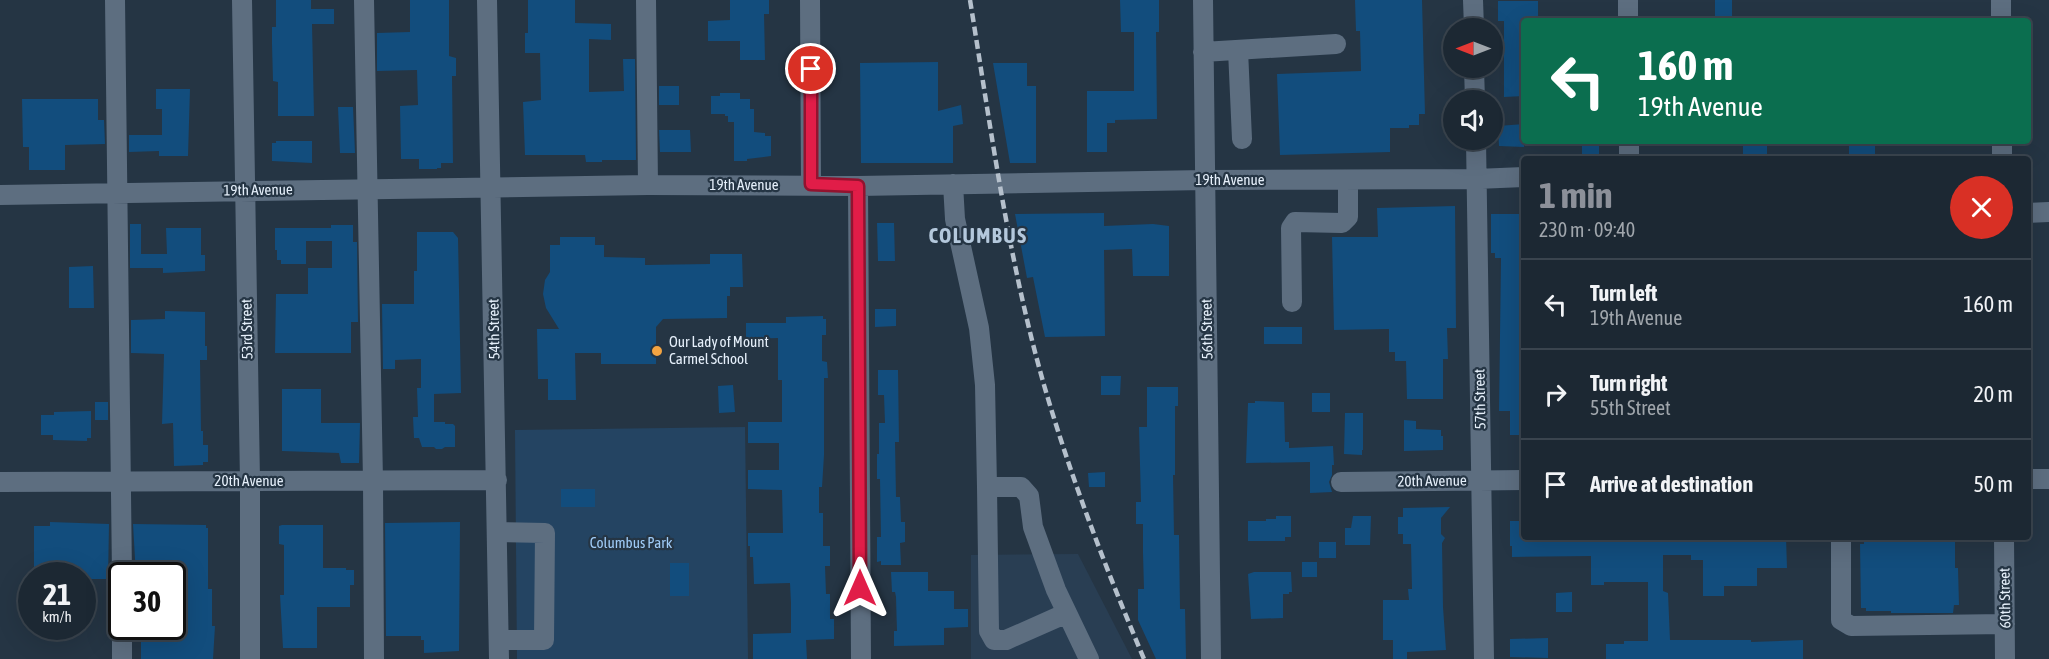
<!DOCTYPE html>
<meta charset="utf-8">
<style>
:root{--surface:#1c2833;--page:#25303b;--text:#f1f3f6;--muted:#a0a6ac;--line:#3a444e;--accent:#8c9099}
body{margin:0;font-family:"Asap Condensed",sans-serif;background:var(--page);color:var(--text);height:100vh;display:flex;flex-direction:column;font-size:22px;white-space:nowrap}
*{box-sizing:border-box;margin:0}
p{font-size:20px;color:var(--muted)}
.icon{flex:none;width:33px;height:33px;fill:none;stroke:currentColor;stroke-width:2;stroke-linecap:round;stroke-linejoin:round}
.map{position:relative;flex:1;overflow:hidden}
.details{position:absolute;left:1521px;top:156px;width:510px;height:384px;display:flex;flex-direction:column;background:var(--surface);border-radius:6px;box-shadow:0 6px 24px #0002,0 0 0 2px var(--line)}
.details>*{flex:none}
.banner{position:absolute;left:1521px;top:18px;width:510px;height:126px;border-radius:6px;box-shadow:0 6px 24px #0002,0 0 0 2px var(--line);background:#0b6e4f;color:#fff;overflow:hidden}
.needle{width:39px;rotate:270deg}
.fabs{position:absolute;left:1443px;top:18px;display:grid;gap:12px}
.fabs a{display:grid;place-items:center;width:60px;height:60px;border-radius:50%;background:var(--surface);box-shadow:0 6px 24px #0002,0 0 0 2px var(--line);font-size:30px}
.speed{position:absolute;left:18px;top:562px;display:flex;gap:12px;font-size:30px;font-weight:700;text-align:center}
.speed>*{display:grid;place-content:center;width:78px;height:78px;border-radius:50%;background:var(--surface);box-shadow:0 6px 24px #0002,0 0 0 2px var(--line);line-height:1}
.speed small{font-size:15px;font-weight:400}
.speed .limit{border:3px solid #111;border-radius:9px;background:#fff;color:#111}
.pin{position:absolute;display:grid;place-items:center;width:51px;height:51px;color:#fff;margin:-26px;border:3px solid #fff;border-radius:50%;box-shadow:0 2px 6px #0007}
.me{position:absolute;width:66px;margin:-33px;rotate:0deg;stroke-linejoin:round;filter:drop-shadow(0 0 4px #0008)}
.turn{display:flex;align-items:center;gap:21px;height:126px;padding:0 18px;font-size:27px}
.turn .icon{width:78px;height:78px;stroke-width:2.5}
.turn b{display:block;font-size:42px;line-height:51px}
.round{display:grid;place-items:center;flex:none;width:63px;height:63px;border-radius:32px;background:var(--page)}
.headline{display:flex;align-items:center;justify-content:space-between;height:102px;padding:0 18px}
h1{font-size:36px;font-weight:700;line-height:45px;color:var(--accent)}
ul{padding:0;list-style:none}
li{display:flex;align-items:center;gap:18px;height:90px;padding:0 18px;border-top:2px solid var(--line)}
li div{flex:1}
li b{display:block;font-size:22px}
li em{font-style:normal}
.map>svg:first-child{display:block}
.built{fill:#293e53}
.green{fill:#244462}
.building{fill:#124d7d}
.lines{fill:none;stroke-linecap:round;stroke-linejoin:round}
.minor{stroke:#5d6e80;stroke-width:20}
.rail{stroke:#b5c0cc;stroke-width:4.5;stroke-dasharray:9 4.5;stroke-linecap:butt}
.route-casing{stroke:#92132f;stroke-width:15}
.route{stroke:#e11d48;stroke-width:10}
.poi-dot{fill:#f3a442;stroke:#253544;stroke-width:2}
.labels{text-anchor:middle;stroke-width:4.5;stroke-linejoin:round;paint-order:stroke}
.street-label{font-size:15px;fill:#e5effa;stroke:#253544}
.poi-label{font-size:15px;fill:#e5effa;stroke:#253544;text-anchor:start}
.park-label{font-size:15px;fill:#9fcbf7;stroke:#253544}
.district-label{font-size:21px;font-weight:bold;letter-spacing:1.5px;fill:#b4c8dc;stroke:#253544}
</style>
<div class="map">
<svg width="2049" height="659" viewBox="0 0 2049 659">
<rect width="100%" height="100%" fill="#253544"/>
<path class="built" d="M1078,554L1132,659H971V555Z"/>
<path class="green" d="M745,427L748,659H517L515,430Z"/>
<path class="building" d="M276,0H311V9H334V24H312L314,116H278V82L273,81L272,44V27H276Z
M410,0H449V56L456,58V76H452L453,163H441V168H437V169H419V159H401L400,106L418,105L417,70L377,71V33L410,32Z
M528,0H575V23L611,24V40L589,39V92L624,91L623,59H635L636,160H602V162H586L585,155H525L523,102L541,100L540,53H525V33H528Z
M730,0H769V14H764L765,60H740V41H708V21L730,20Z
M1120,0H1159V32H1156L1157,119L1115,120V123H1107V152H1087V91H1134V32H1121Z
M1355,0H1422L1425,114H1419V125H1409V128H1390V152L1280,155L1277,74L1361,71L1360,31H1356Z
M1715,0H1732V21H1715Z
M1498,1H1538V20H1524V96L1504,97V21H1498Z
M938,62V111L961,105L963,124L953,126V163H861L860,63Z
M993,63H1027V86H1036V163H1010Z
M659,86H679V105H659Z
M156,89H190L188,156H159V151L129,152V135H162V109H156Z
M720,93H740V99H750V109H754V132L765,133V136H771V156L747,159V161H734V122H728V116H725V114H711V96H720Z
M22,99H98V120H104L105,144L65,145V170H29V147H23Z
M338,107H353L355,153H340Z
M1524,124V147L1499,146L1498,126Z
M659,130H690L691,152H660Z
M276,141H312V163L272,161V143H276Z
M1582,141H1599V155H1582Z
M1743,141H1767V159H1743Z
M1875,142V158L1849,159V143Z
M1455,206L1456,328H1447L1448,359H1443V399H1407L1406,361H1395V352H1389V329L1334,330L1332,237H1378L1377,208Z
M1104,213V226L1153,224L1169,226V276H1133L1132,249L1104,250L1105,336L1045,337L1033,277L1027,278L1015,214Z
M1491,214H1524V435H1510V411H1499L1501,258H1495V253H1491Z
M877,223H894L895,261H878Z
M130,224H141V254H167L166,228H201V255H205V271L163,273V268H130Z
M331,225H353V242H357L358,322H351V353H275L276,294H308V268H332V241H306V264H281V260H277V250H275V228H331Z
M417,232H453L458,238L461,393L434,394V422H445V424H453L455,426V447H445L442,449H436L434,447H422L419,438H414L413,417H418L417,388H421V359L395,360V369H383L382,304H414V271H417Z
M560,237H595V245H604V257L645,258V265L710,264V254H742L743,287H730V296H727V318L663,319L656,327V364H601V353H575L576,400H548V379H538L537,329H559L546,308L543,294L545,280L550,272V245H560Z
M93,266L94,308H69V267Z
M875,309H896V326L875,327Z
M165,311L205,312V346H207V360H200L201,431H203V445H208V462H203V465L174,466L173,423L162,424L164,354L131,353V320L165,319Z
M823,316V319H826V335H822V361L827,362L828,378H824V455L822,487H819V513H823V546H830V566H825L826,594H830V619H834V639L806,640L807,659H753V634L791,633V603L790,583L754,584L753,557H750V546H748V533H783L782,490L748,489V470H779V443H748V422H782V380H778V338L746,339V323H786V317Z
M1264,327H1302V344H1264Z
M878,370H898L899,442H895L896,497H900L901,522H905V542L900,543L901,565H881V561L877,562V537H881L880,479H877V454H879V423H885L884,395H878Z
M1101,376H1121L1120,395H1101Z
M733,385L735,412L719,413L718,386Z
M1147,387H1178V406H1175V475H1173L1174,535H1179L1180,609H1185L1186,659H1156L1138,620V589H1144L1143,553V524H1136V502H1141L1139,427H1147Z
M282,389H321V423H360L359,463H341L339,453L282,451Z
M1312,393H1330V412H1312Z
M1255,401L1284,402L1285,442H1289V448L1333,446L1334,465H1332V475L1329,482L1332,492L1310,493V462L1246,463L1248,403H1255Z
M95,402H108V420H95Z
M91,411V438H87V441L53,440V435H41V415H54V412Z
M1345,413H1363V450H1362V455L1344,454Z
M1404,420L1416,421V429L1441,430V436H1443V450L1404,451Z
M1105,472V487H1089L1088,473Z
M561,489H595V507H561Z
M1450,507L1441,518V534L1445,538L1442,543L1443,607L1446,650L1407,652V659H1393V640H1383V600H1409L1408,589H1412L1411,544H1403V534H1398V517H1403V508Z
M1276,516H1291V537H1285V541H1248V521H1266V519H1276Z
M1353,516H1371L1370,545H1345V528H1351Z
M1510,521H1524V537H1786L1787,568H1757V586H1724V596H1703V560H1691V555H1663V591L1668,593L1670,640H1751V642L1803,640V659H1606V644H1624V641H1648V582H1604V585H1591V556L1512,557V546H1510Z
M50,522L109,524L108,579H89V576H34V526H50Z
M460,522L459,651L424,653V640H421V636H386L385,523Z
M133,524L206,525V528H208V589H212V626H215L213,659H141V638H145V627H172V576H136Z
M282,525H323V568H346V570H354V585H350V607H317V648H283L280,595H284V545L279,544V526Z
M1864,537H1955V568H1958L1959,605H1954L1953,613H1891V611H1866V608H1861L1860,544H1864Z
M1319,542H1336V558H1319Z
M1302,562H1317V577H1302Z
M670,563H689V596H670Z
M891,572H928V591H954V609H968V627L944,628V645L894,646V631H897L896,597L895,592H892Z
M1254,572H1291L1292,592H1289V594H1283V618L1251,619L1248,574Z
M1572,592V612H1556V593Z
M1548,638V658L1510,657V639Z"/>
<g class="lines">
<path class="minor" d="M115,0L122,576
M242,0L250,481V659
M364,0L373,481L374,659
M487,0L499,659
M646,0L648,185
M810,0L811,184
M1203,0L1211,659
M1473,0L1474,28
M1628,0V21
M2001,0V21
M1238,50L1242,139
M1203,52L1336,44
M1474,68L1475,100
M1476,140L1484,659
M1629,141V159
M2002,141V159
M953,184L955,219L979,328L985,385L987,487H1021L1029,496L1033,527L1056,590L1089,659
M858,186L861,659
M0,195L648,185L858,186L1205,180L1476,179L1524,177
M2028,213L2049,212
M1292,302L1291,228L1295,222L1342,223L1348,217V180
M2028,479H2049
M0,482L497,480
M1341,482L1524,480
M987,487L989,631L994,640H1006L1067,613
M498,532L545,533L544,640H499
M1841,537V620L1851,626L2005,624
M2004,537L2005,659
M122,627V659"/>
<path class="rail" d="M970,0C991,129 1008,259 1044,385C1071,478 1106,569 1144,659"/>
</g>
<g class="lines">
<defs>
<path id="route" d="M811,69V184L858,186L860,588"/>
</defs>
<use href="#route" class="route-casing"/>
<use href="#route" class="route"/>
</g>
<circle class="poi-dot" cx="657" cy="351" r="6"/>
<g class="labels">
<g class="street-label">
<text x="1230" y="185">19th Avenue</text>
<text x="744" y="190">19th Avenue</text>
<text transform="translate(258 190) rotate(-1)" y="5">19th Avenue</text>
<text transform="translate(247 329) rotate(-91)" y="5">53rd Street</text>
<text transform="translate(494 329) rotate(-91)" y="5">54th Street</text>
<text transform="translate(1207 329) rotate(-91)" y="5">56th Street</text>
<text transform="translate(1480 399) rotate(-91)" y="5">57th Street</text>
<text x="249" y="486">20th Avenue</text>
<text transform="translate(1432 481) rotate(-1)" y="5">20th Avenue</text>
<text transform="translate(2005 598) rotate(-91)" y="5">60th Street</text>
</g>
<g class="poi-label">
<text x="669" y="347">Our Lady of Mount<tspan x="669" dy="17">Carmel School</tspan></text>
</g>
<g class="park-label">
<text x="631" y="548">Columbus Park</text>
</g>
<g class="district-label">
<text x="978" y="243">COLUMBUS</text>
</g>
</g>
</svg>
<div class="fabs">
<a><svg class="needle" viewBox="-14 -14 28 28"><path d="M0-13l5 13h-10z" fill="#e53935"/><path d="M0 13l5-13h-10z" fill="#a0a6ac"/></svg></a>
<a><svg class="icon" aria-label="sound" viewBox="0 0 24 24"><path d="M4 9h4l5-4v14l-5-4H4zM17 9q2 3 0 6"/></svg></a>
</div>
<div class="speed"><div>21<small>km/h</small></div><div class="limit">30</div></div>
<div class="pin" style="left:811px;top:69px;background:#d93025"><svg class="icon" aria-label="arrive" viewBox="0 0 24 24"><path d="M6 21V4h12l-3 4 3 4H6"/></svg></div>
<svg class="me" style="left:860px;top:588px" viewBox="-20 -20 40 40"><path d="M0-17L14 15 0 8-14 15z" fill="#e11d48" stroke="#fff" stroke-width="4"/></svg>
<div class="banner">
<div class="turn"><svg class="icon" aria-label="left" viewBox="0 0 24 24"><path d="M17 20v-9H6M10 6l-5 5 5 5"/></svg><div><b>160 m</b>19th Avenue</div></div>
</div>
<section class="details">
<div class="headline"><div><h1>1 min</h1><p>230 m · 09:40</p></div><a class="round" style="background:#d93025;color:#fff"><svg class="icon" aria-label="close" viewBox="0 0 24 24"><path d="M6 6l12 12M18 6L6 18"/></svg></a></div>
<ul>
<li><svg class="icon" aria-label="left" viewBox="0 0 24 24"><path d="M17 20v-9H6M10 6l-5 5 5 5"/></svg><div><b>Turn left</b><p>19th Avenue</p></div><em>160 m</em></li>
<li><svg class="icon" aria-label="right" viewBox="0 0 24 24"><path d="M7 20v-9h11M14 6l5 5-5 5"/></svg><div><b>Turn right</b><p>55th Street</p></div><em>20 m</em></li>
<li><svg class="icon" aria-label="arrive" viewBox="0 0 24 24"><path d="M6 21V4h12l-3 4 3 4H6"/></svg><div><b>Arrive at destination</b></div><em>50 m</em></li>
</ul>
</section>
</div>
